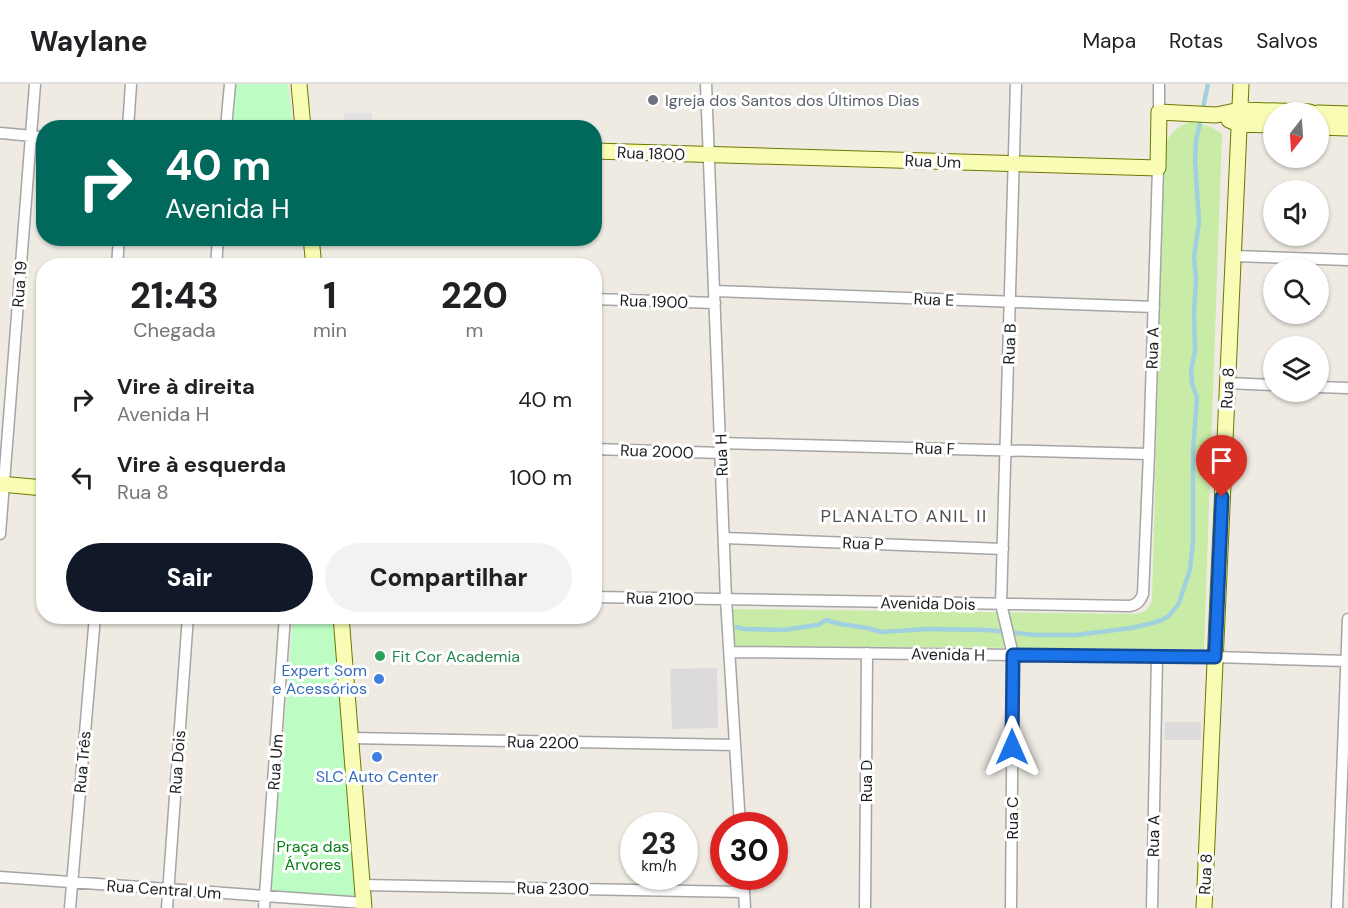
<!DOCTYPE html>
<html lang="pt">
<meta charset="utf-8">
<style>
:root{--surface:#fff;--page:#f2f2f2;--text:#202124;--muted:#757577;--line:#e0e0e0;--accent:#111827}
body{margin:0;font-family:"DM Sans",sans-serif;background:var(--page);color:var(--text);height:100vh;display:flex;flex-direction:column;font-size:22px;white-space:nowrap}
*{box-sizing:border-box;margin:0}
p{font-size:20px;color:var(--muted)}
.icon{flex:none;width:33px;height:33px;fill:none;stroke:currentColor;stroke-width:2;stroke-linecap:round;stroke-linejoin:round}
.map{position:relative;flex:1;overflow:hidden}
.drawer{position:absolute;left:36px;top:174px;width:566px;height:366px;display:flex;flex-direction:column;background:var(--surface);border-radius:24px;box-shadow:0 2px 4px #0004}
.drawer>*{flex:none}
.banner{position:absolute;left:36px;top:36px;width:566px;height:126px;border-radius:24px;box-shadow:0 2px 4px #0004;background:#00695c;color:#fff;overflow:hidden}
.needle{width:39px;rotate:197deg}
.tools{position:absolute;left:1263px;top:18px;display:grid;gap:12px}
.tools a{display:grid;place-items:center;width:66px;height:66px;border-radius:50%;background:var(--surface);box-shadow:0 2px 4px #0004;font-size:30px}
.speed{position:absolute;left:620px;top:728px;display:flex;gap:12px;font-size:30px;font-weight:700;text-align:center}
.speed>*{display:grid;place-content:center;width:78px;height:78px;border-radius:50%;background:var(--surface);box-shadow:0 2px 4px #0004;line-height:1}
.speed small{font-size:15px;font-weight:400}
.speed .limit{border:9px solid #d22;background:#fff;color:#111}
.pin{position:absolute;display:grid;place-items:center;width:51px;height:51px;color:#fff;margin:-62px -26px;border-radius:50% 50% 50% 0;rotate:-45deg;box-shadow:0 0 6px #0007}
.pin .icon{rotate:45deg}
.me{position:absolute;width:66px;margin:-33px;rotate:0deg;stroke-linejoin:round;filter:drop-shadow(0 0 4px #0008)}
.turn{display:flex;align-items:center;gap:21px;height:126px;padding:0 30px;font-size:27px}
.turn .icon{width:78px;height:78px;stroke-width:2.5}
.turn b{display:block;font-size:42px;line-height:51px}
.eta{display:flex;justify-content:space-evenly;align-items:center;height:102px;text-align:center}
.eta b{font-size:36px;font-weight:800;line-height:42px}
.cta{display:flex;gap:12px;margin-top:auto;padding:12px 30px}
.cta a{flex:1;height:69px;border-radius:36px;background:var(--accent);color:#fff;font-size:24px;font-weight:800;line-height:69px;text-align:center}
.cta a+a{background:var(--page);color:var(--text)}
ul{padding:0;list-style:none}
li{display:flex;align-items:center;gap:18px;height:78px;padding:0 30px}
li div{flex:1}
li b{display:block;font-size:22px}
li em{font-style:normal}
header{display:flex;align-items:center;gap:36px;box-sizing:border-box;height:84px;padding:0 30px;background:var(--surface);border-bottom:2px solid var(--line)}
header strong{font-size:28px}
nav{display:flex;gap:33px;margin-inline-start:auto;font-size:21px}
.map>svg:first-child{display:block}
.residential{fill:#dcdada}
.grass{fill:#c8eca6}
.park{fill:#bdfcc3}
.parking{fill:#e2e2e2}
.lines{fill:none;stroke-linecap:round;stroke-linejoin:round}
.stream{stroke:#a1d1df;stroke-width:4.5}
.street-casing{stroke:#a5a5a5;stroke-width:13}
.secondary-casing{stroke:#6b7900;stroke-width:17}
.street{stroke:#fff;stroke-width:10}
.secondary{stroke:#f8fcb4;stroke-width:15}
.route-casing{stroke:#114b97;stroke-width:15}
.route{stroke:#1a73e8;stroke-width:10}
.worship-dot{fill:#6b7280;stroke:#fff;stroke-width:2}
.leisure-dot{fill:#2e9e5b;stroke:#fff;stroke-width:2}
.shop-dot{fill:#3f7fe0;stroke:#fff;stroke-width:2}
.labels{text-anchor:middle;stroke-width:6;stroke-linejoin:round;paint-order:stroke}
.worship-label{font-size:16px;fill:#5b616d;stroke:#fff;text-anchor:start}
.street-label{font-size:16px;fill:#1e1e1e;stroke:#fff}
.leisure-label{font-size:16px;fill:#27864d;stroke:#fff;text-anchor:start}
.shop-label{font-size:16px;fill:#366cbe;stroke:#fff;text-anchor:end}
.park-label{font-size:16px;fill:#068111;stroke:#fff}
.neighbourhood-label{font-size:18px;letter-spacing:1.5px;fill:#515151;stroke:#fff}
</style>
<header>
<strong>Waylane</strong>
<nav><a>Mapa</a><a>Rotas</a><a>Salvos</a></nav>
</header>
<div class="map">
<svg width="1348" height="824" viewBox="0 0 1348 824">
<rect width="100%" height="100%" fill="#efebe3"/>
<path class="residential" d="M717,584L718,644L672,645L670,585Z
M1165,638H1201V656H1164Z"/>
<path class="grass" d="M1190,38C1203,40 1211,42 1222,50L1204,565L734,562L732,525L1136,530C1145,528 1148,526 1152,517L1164,62C1170,49 1177,43 1190,38Z"/>
<path class="park" d="M235,0H288L293,43L233,44Z
M293,533H335L355,812L274,810L272,800Z"/>
<path class="parking" d="M344,29H372V37H344Z"/>
<g class="lines">
<path class="stream" d="M737,543L744,545L783,546L818,541L826,536L840,540L867,544L881,548L927,545L988,546L1036,551H1076L1131,544L1149,540L1162,536L1169,532L1179,519L1190,485L1193,458V367L1197,313L1192,300L1191,287L1195,267L1194,228L1196,195L1194,173L1199,138L1195,76L1196,57L1208,0"/>
<defs>
<path id="street" d="M706,0L726,515L740,741
M1159,28V0
M128,44L131,0
M226,44L230,0
M0,49L44,53
M1233,172L1348,176
M117,182L119,154
M216,182L218,154
M714,207L1154,223
M594,215L715,219
M1227,299L1274,301
M1318,303L1348,304
M720,359L1149,370
M594,365L721,369
M0,450L35,0
M724,454L1003,465
M594,513L1130,522C1138,520 1140,517 1143,510L1149,370L1158,84
M730,568L1215,573L1346,577
M351,654L735,661
M743,792L745,824
M0,793L364,819
M362,801L744,808
M70,824L95,532
M167,824L188,532
M264,824L285,532
M865,824L867,569
M1011,824L1013,571L1001,520L1016,0
M1152,824L1157,573
M1337,824L1348,535"/>
<path id="secondary" d="M299,0L303,44
M1318,29L1348,30
M1229,36L1238,40L1274,41
M1318,43L1348,44
M594,67L1158,84L1159,28L1216,31L1240,26L1310,28
M311,154L314,182
M0,400L44,404
M341,532L364,824
M1204,824L1241,0"/>
</defs>
<use href="#street" class="street-casing"/>
<use href="#secondary" class="secondary-casing"/>
<use href="#street" class="street"/>
<use href="#secondary" class="secondary"/>
</g>
<g class="lines">
<defs>
<path id="route" d="M1012,663L1013,571L1215,573L1222,413"/>
</defs>
<use href="#route" class="route-casing"/>
<use href="#route" class="route"/>
</g>
<circle class="worship-dot" cx="653" cy="16" r="6"/>
<circle class="leisure-dot" cx="380" cy="572" r="6"/>
<g class="shop-dot">
<circle cx="379" cy="595" r="6"/>
<circle cx="377" cy="673" r="6"/>
</g>
<g class="labels">
<g class="worship-label">
<text x="665" y="22">Igreja dos Santos dos Últimos Dias</text>
</g>
<g class="street-label">
<text transform="translate(651 69) rotate(2)" y="6">Rua 1800</text>
<text transform="translate(933 77) rotate(2)" y="6">Rua Um</text>
<text transform="translate(19 200) rotate(-86)" y="6">Rua 19</text>
<text transform="translate(934 215) rotate(2)" y="6">Rua E</text>
<text transform="translate(654 217) rotate(2)" y="6">Rua 1900</text>
<text transform="translate(1009 260) rotate(-88)" y="6">Rua B</text>
<text transform="translate(1152 264) rotate(-88)" y="6">Rua A</text>
<text transform="translate(1227 304) rotate(-87)" y="6">Rua 8</text>
<text transform="translate(935 364) rotate(1)" y="6">Rua F</text>
<text transform="translate(657 367) rotate(2)" y="6">Rua 2000</text>
<text transform="translate(721 371) rotate(-92)" y="6">Rua H</text>
<text transform="translate(863 459) rotate(2)" y="6">Rua P</text>
<text transform="translate(660 514) rotate(1)" y="6">Rua 2100</text>
<text transform="translate(928 519) rotate(1)" y="6">Avenida Dois</text>
<text transform="translate(948 570) rotate(1)" y="6">Avenida H</text>
<text transform="translate(543 658) rotate(1)" y="6">Rua 2200</text>
<text transform="translate(82 678) rotate(-85)" y="6">Rua Três</text>
<text transform="translate(177 678) rotate(-86)" y="6">Rua Dois</text>
<text transform="translate(275 678) rotate(-86)" y="6">Rua Um</text>
<text transform="translate(866 697) rotate(-90)" y="6">Rua D</text>
<text transform="translate(1012 734) rotate(-90)" y="6">Rua C</text>
<text transform="translate(1153 752) rotate(-89)" y="6">Rua A</text>
<text transform="translate(1205 790) rotate(-87)" y="6">Rua 8</text>
<text transform="translate(553 804) rotate(1)" y="6">Rua 2300</text>
<text transform="translate(164 805) rotate(4)" y="6">Rua Central Um</text>
</g>
<g class="leisure-label">
<text x="392" y="578">Fit Cor Academia</text>
</g>
<g class="shop-label">
<text x="367" y="592">Expert Som<tspan x="367" dy="18">e Acessórios</tspan></text>
<text x="377" y="698" text-anchor="middle">SLC Auto Center</text>
</g>
<g class="park-label">
<text x="313" y="768">Praça das<tspan x="313" dy="18">Árvores</tspan></text>
</g>
<g class="neighbourhood-label">
<text x="904" y="438">PLANALTO ANIL II</text>
</g>
</g>
</svg>
<div class="tools">
<a><svg class="needle" viewBox="-14 -14 28 28"><path d="M0-13l5 13h-10z" fill="#e53935"/><path d="M0 13l5-13h-10z" fill="#757577"/></svg></a>
<a><svg class="icon" aria-label="sound" viewBox="0 0 24 24"><path d="M4 9h4l5-4v14l-5-4H4zM17 9q2 3 0 6"/></svg></a>
<a><svg class="icon" aria-label="search" viewBox="0 0 24 24"><circle cx="10" cy="10" r="6"/><path d="M15 15l6 6"/></svg></a>
<a><svg class="icon" aria-label="layers" viewBox="0 0 24 24"><path d="M12 4l9 5-9 5-9-5zM3 14l9 5 9-5"/></svg></a>
</div>
<div class="speed"><div>23<small>km/h</small></div><div class="limit">30</div></div>
<div class="pin" style="left:1222px;top:413px;background:#d93025"><svg class="icon" aria-label="arrive" viewBox="0 0 24 24"><path d="M6 21V4h12l-3 4 3 4H6"/></svg></div>
<svg class="me" style="left:1012px;top:663px" viewBox="-20 -20 40 40"><path d="M0-17L14 15 0 8-14 15z" fill="#1a73e8" stroke="#fff" stroke-width="4"/></svg>
<div class="banner">
<div class="turn"><svg class="icon" aria-label="right" viewBox="0 0 24 24"><path d="M7 20v-9h11M14 6l5 5-5 5"/></svg><div><b>40 m</b>Avenida H</div></div>
</div>
<section class="drawer">
<div class="eta">
<div><b>21:43</b><p>Chegada</p></div>
<div><b>1</b><p>min</p></div>
<div><b>220</b><p>m</p></div>
</div>
<ul>
<li><svg class="icon" aria-label="right" viewBox="0 0 24 24"><path d="M7 20v-9h11M14 6l5 5-5 5"/></svg><div><b>Vire à direita</b><p>Avenida H</p></div><em>40 m</em></li>
<li><svg class="icon" aria-label="left" viewBox="0 0 24 24"><path d="M17 20v-9H6M10 6l-5 5 5 5"/></svg><div><b>Vire à esquerda</b><p>Rua 8</p></div><em>100 m</em></li>
</ul>
<div class="cta"><a>Sair</a><a>Compartilhar</a></div>
</section>
</div>
